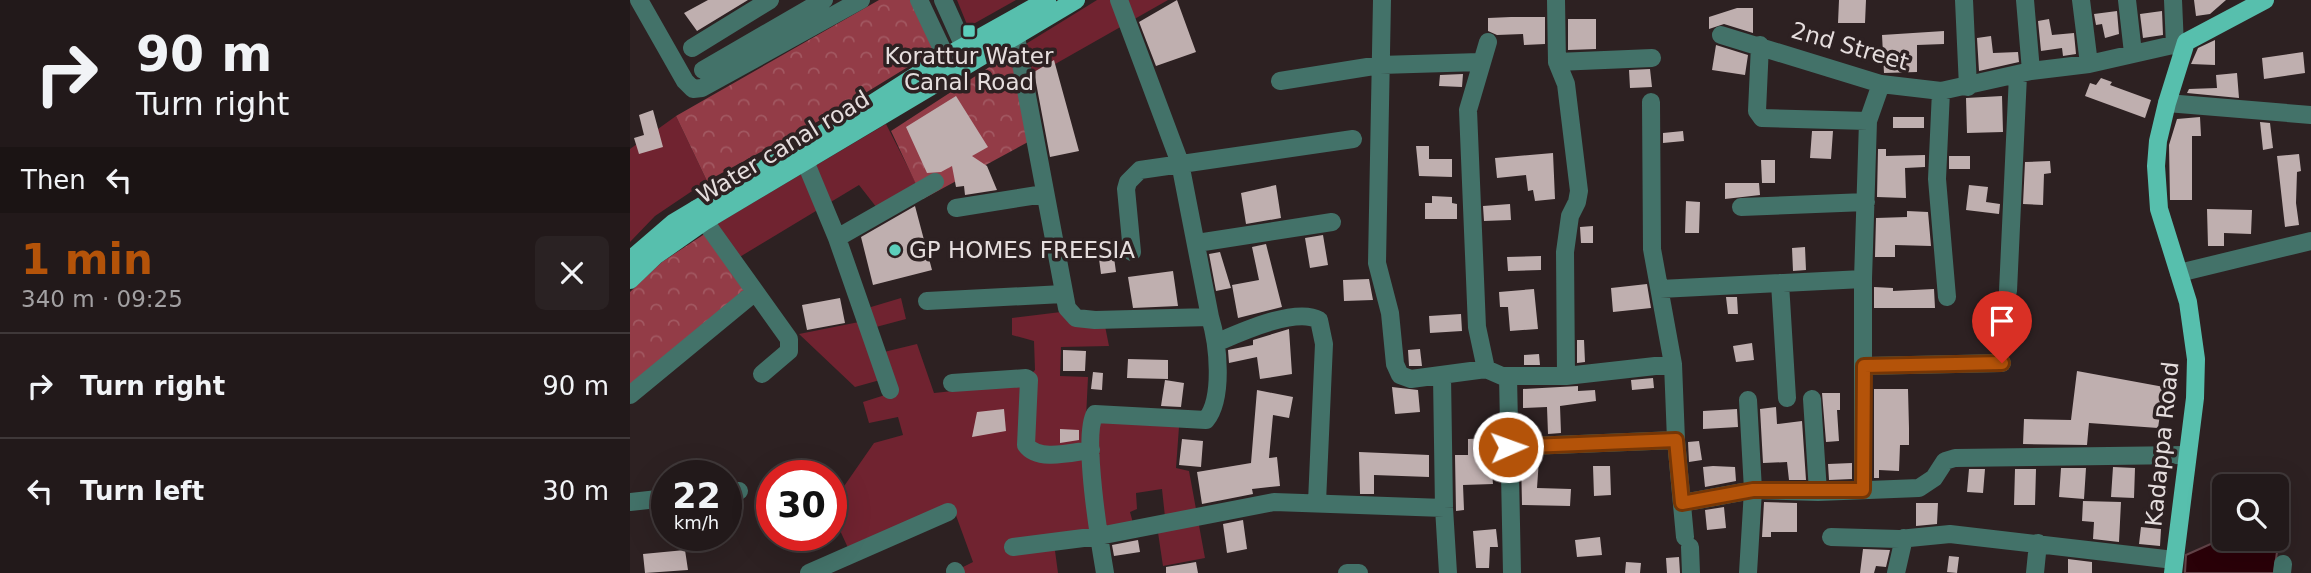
<!DOCTYPE html>
<meta charset="utf-8">
<style>
:root{--surface:#22191a;--page:#2a2223;--text:#f1f3f6;--muted:#a2a0a2;--line:#3f3839;--accent:#b45309}
body{margin:0;font-family:"DejaVu Sans",sans-serif;background:var(--page);color:var(--text);height:100vh;display:flex;flex-direction:column;font-size:26px;white-space:nowrap}
*{box-sizing:border-box;margin:0}
p{font-size:23px;color:var(--muted)}
.icon{flex:none;width:38px;height:38px;fill:none;stroke:currentColor;stroke-width:2;stroke-linecap:round;stroke-linejoin:round}
.map{position:relative;flex:1;overflow:hidden}
.side{display:flex;flex-direction:column;background:var(--surface);width:630px}
.side>*{flex:none}
.guide{background:#22191a;color:var(--text);overflow:hidden}
.buttons{position:absolute;left:1582px;top:474px;display:grid;gap:14px}
.buttons a{display:grid;place-items:center;width:77px;height:77px;border-radius:10px;background:var(--surface);box-shadow:0 7px 28px #0002,0 0 0 2px var(--line);font-size:35px}
.speed{position:absolute;left:21px;top:460px;display:flex;gap:14px;font-size:35px;font-weight:700;text-align:center}
.speed>*{display:grid;place-content:center;width:91px;height:91px;border-radius:50%;background:var(--surface);box-shadow:0 7px 28px #0002,0 0 0 2px var(--line);line-height:1}
.speed small{font-size:18px;font-weight:400}
.speed .limit{border:10px solid #d22;background:#fff;color:#111}
.pin{position:absolute;display:grid;place-items:center;width:60px;height:60px;color:#fff;margin:-72px -30px;border-radius:50% 50% 50% 0;rotate:-45deg;box-shadow:0 0 7px #0007}
.pin .icon{rotate:45deg}
.me{position:absolute;width:77px;margin:-38px;rotate:88deg;stroke-linejoin:round;filter:drop-shadow(0 0 5px #0008)}
.turn{display:flex;align-items:center;gap:24px;height:147px;padding:0 21px;font-size:32px}
.turn .icon{width:91px;height:91px;stroke-width:2.5}
.turn b{display:block;font-size:49px;line-height:60px}
.then{display:flex;align-items:center;height:66px;padding:0 21px;background:#0003;gap:14px;font-size:26px}
.round{display:grid;place-items:center;flex:none;width:74px;height:74px;border-radius:10px;background:var(--page)}
.overview{display:flex;align-items:center;justify-content:space-between;height:119px;padding:0 21px}
h1{font-size:42px;font-weight:700;line-height:52px;color:var(--accent)}
ul{padding:0;list-style:none}
li{display:flex;align-items:center;gap:21px;height:105px;padding:0 21px;border-top:2px solid var(--line)}
li div{flex:1}
li b{display:block;font-size:26px}
li em{font-style:normal}
main{display:flex;flex:1;min-height:0}
.map>svg:first-child{display:block}
.grass{fill:#702330}
.forest{fill:url(#forest-crowns)}
.water{fill:#2a0108;stroke:#624348;stroke-width:2}
.building{fill:#bfafaf}
.lines{fill:none;stroke-linecap:round;stroke-linejoin:round}
.minor{stroke:#437269;stroke-width:18}
.major{stroke:#57bfad;stroke-width:18}
.route-casing{stroke:#753606;stroke-width:18}
.route{stroke:#b45309;stroke-width:12}
.poi-dot{fill:#5ccebb;stroke:#2d2122;stroke-width:2.5}
.labels{text-anchor:middle;stroke-width:7;stroke-linejoin:round;paint-order:stroke}
.street-label{font-size:23px;fill:#e5dddd;stroke:#2d2122}
.poi-label{font-size:23px;fill:#e5dddd;stroke:#2d2122}
</style>
<main>
<section class="side">
<div class="guide">
<div class="turn"><svg class="icon" aria-label="right" viewBox="0 0 24 24"><path d="M7 20v-9h11M14 6l5 5-5 5"/></svg><div><b>90 m</b>Turn right</div></div>
<div class="then">Then<svg class="icon" aria-label="left" viewBox="0 0 24 24"><path d="M17 20v-9H6M10 6l-5 5 5 5"/></svg></div>
</div>
<div class="overview"><div><h1>1 min</h1><p>340 m · 09:25</p></div><a class="round"><svg class="icon" aria-label="close" viewBox="0 0 24 24"><path d="M6 6l12 12M18 6L6 18"/></svg></a></div>
<ul>
<li><svg class="icon" aria-label="right" viewBox="0 0 24 24"><path d="M7 20v-9h11M14 6l5 5-5 5"/></svg><div><b>Turn right</b></div><em>90 m</em></li>
<li><svg class="icon" aria-label="left" viewBox="0 0 24 24"><path d="M17 20v-9H6M10 6l-5 5 5 5"/></svg><div><b>Turn left</b></div><em>30 m</em></li>
</ul>
</section>
<div class="map">
<svg width="1681" height="573" viewBox="0 0 1681 573">
<defs>
<pattern id="forest-crowns" width="20" height="18" patternUnits="userSpaceOnUse" patternTransform="scale(1.75)"><rect width="20" height="18" fill="#933c47"/><path d="M2 6a3 3 0 1 1 6 0M12 15a3 3 0 1 1 6 0" fill="none" stroke="#a25861"/></pattern>
</defs>
<rect width="100%" height="100%" fill="#2d2122"/>
<path class="grass" d="M327,0H386L338,27Z
M467,0H538L390,84L381,53Z
M46,116L77,181L25,216L0,242V149Z
M256,124L287,185L247,208L229,185L108,258L84,226Z
M271,298L276,319L246,327L254,352L287,344L304,393L391,384L405,370L404,341L382,335V318L431,312L473,316L479,346L431,347L430,376L458,377L456,418L549,427L546,468L559,471L575,558L533,566L526,519L535,517L532,489L506,493L507,509L500,512L503,523L423,536L428,573H333L331,568L343,562L324,510L219,550L201,511V505L244,443L273,435L268,417L239,423L233,402L255,395L250,380L225,387L169,334L229,322L241,307Z"/>
<path class="forest" d="M249,0H281L304,51L196,117L77,181L46,116Z
M381,53L398,142L293,199L261,131Z
M76,233L116,290L0,389V292L32,262Z"/>
<path class="water" d="M1594,538L1625,539L1647,552L1644,573H1555L1556,555Z"/>
<path class="building" d="M78,0H118L67,31L54,13Z
M547,0L566,52L526,66L509,22Z
M1209,0H1236L1235,23H1208Z
M1564,0H1596L1580,14L1566,16Z
M1107,8H1123V33L1094,24L1079,29V17Z
M1487,11L1489,34L1475,38L1472,24L1466,25L1464,14Z
M1532,11L1533,35L1513,38L1510,14Z
M881,17H915V44L894,45L893,34L867,35L858,31V18Z
M938,19H966V49L938,50Z
M1419,19L1422,35L1444,33L1446,54L1433,56L1432,48L1411,51L1408,21Z
M1314,31V44L1287,45V72L1254,73L1252,35Z
M1361,36L1363,53L1388,52L1389,62L1349,71L1347,38Z
M1585,40V65L1561,64L1568,48Z
M1086,45L1118,55L1115,75L1082,70Z
M1673,52L1675,73L1634,79L1632,58Z
M424,60L449,151L420,157L404,72Z
M1020,69L1022,87L1000,88L999,70Z
M1607,73L1609,98L1557,93L1559,89L1587,88L1586,75Z
M833,74L832,87L809,86L810,75Z
M1471,78L1482,82L1480,85L1521,100L1515,118L1455,96L1460,83L1466,85Z
M326,96L358,147L342,156L357,166L367,190L335,195L334,186L326,187L322,166L311,172L297,173L276,127Z
M1372,96L1373,132L1337,133L1336,98Z
M23,110L33,147L9,154L4,138L14,135L9,115Z
M1263,117H1294V128H1263Z
M1570,117L1571,136H1562V200H1540L1539,145L1547,119Z
M1630,122L1640,123L1643,148L1633,150Z
M1053,131L1054,141L1033,143V133Z
M1182,131H1203L1201,159L1180,158Z
M786,146H799V159H822V177L789,176Z
M1248,149H1256V156L1295,155V167L1275,168L1276,198L1247,197Z
M923,153L925,199L905,201L903,190L898,191L896,175L867,178L865,158Z
M1669,154L1671,171L1667,172L1666,203L1669,225L1655,227L1647,156Z
M1319,156H1340V169H1319Z
M1131,160H1145V183H1132Z
M1420,161L1421,173L1414,174L1413,205L1393,204L1395,162Z
M1095,183H1129L1130,195L1095,199Z
M646,185L651,218L616,224L611,193Z
M1339,185L1358,187L1356,202L1370,204L1369,214L1336,210Z
M802,196L822,197V203L827,204V219H795V203H802Z
M1056,201L1070,202L1069,233H1055Z
M880,204L881,220L854,221L853,206Z
M285,206L302,270L243,285L231,237Z
M1577,209L1622,210L1621,234L1594,233V246H1578Z
M1277,211L1298,212L1301,246L1265,245V257H1245L1246,218L1277,217Z
M963,226V243H951L950,227Z
M693,235L698,265L680,268L675,238Z
M636,244L652,307L608,318L602,285L629,280L622,247Z
M1175,247L1176,270L1163,271L1162,248Z
M483,250L486,272L471,274L468,251Z
M590,252L601,288L586,291L579,254Z
M911,256V270L878,271L877,257Z
M543,271L548,306L503,308L498,277Z
M739,279L743,300L714,301L713,280Z
M1017,284L1021,308L983,312L981,288Z
M1244,287L1263,288V291L1304,289L1305,308H1244Z
M904,289L908,329L880,331L878,307H870L869,292Z
M1096,297H1107L1108,314H1098Z
M210,298L215,323L177,330L172,305Z
M831,314L832,331L800,333L799,316Z
M659,329L662,374L630,379L627,357L599,363L598,350L623,345V340Z
M947,340H954L955,362L947,363Z
M1122,343L1124,360L1106,362L1103,346Z
M790,349L792,366H779L778,350Z
M433,350L456,351L455,371H433Z
M909,354L910,365H894V355Z
M498,359L538,360V379L497,378Z
M1447,371L1534,387L1528,428L1459,423L1457,445L1393,444L1394,419L1441,420Z
M463,372L473,373L472,390L461,389Z
M1023,378L1024,388L1002,390L1001,380Z
M535,380L554,383L551,407L531,406Z
M948,386V391L965,390L966,401L930,406L931,433L918,434L917,407L893,408V389Z
M762,387L788,390L790,412L765,414Z
M1244,389H1278L1279,428V445H1270L1269,471L1249,470V478H1244Z
M627,390L663,397L659,418L643,415L639,458L647,457L650,486L622,489L623,494L572,504L567,472L621,463Z
M1192,393H1210V410H1207L1209,441L1196,442Z
M1146,407L1147,424L1172,421L1176,480H1159L1157,462L1133,463L1130,409Z
M374,409L376,431L342,437L347,412Z
M1107,409L1108,427L1073,429V411Z
M430,429L449,430V440L430,443Z
M859,438L863,484L833,485L834,510L826,511L825,455H838V439Z
M552,439L573,441L571,467L549,465Z
M1069,441L1072,460L1059,462L1058,442Z
M729,452L799,455V477L744,475V494H730Z
M891,458L909,459L907,488L941,489L940,506L892,505Z
M1222,463V479L1199,480L1198,464Z
M963,466H980L981,495L964,496Z
M1083,466L1105,467L1106,481L1075,487L1073,467Z
M1483,467L1505,468L1504,498L1481,497Z
M1431,468H1456L1454,499L1429,497Z
M1339,469H1355L1353,493L1337,492Z
M1385,469H1406L1405,505H1384Z
M1453,501L1491,502L1489,542L1463,539L1464,522L1452,521Z
M1134,502L1167,503V532H1141V537H1132Z
M1286,503H1308L1307,524L1286,526Z
M1094,507L1096,528L1077,530L1075,510Z
M613,520L617,549L597,553L593,524Z
M1511,527L1531,529L1530,546L1509,544Z
M866,529L868,547H860L859,568H846L843,531Z
M970,537L972,555L947,557L945,540Z
M508,540L510,552L484,556L482,545Z
M1233,549L1260,550L1256,567L1246,566L1244,573H1230Z
M55,550L58,570L15,573L13,554Z
M1319,556L1329,557L1327,573L1317,572Z
M1049,557L1050,573H1037L1036,558Z
M1438,559L1462,562V573H1438Z
M566,562L568,573H536V567Z
M996,562L1011,563L1010,573H995Z"/>
<g class="lines">
<path class="minor" d="M9,0L55,81L63,89L72,88L231,0
M289,0L322,70
M313,0L340,60
M752,0L747,263L760,313L765,364L770,375L781,379L856,369L872,376H936L1043,364
M926,0L927,62L936,84L949,191L947,202L940,216L935,252L936,376
M1334,0L1338,87
M1395,0L1401,71
M1451,0L1459,64
M1497,0L1503,53
M1543,0L1545,46
M1091,35L1251,84L1311,91L1401,71L1459,64L1556,42
M386,37L437,308L446,318L465,320L580,317
M1130,45L1127,111L1132,118L1238,121
M62,48L140,0
M927,62L1022,58
M73,70L194,0
M650,81L750,65L850,62
M1311,91L1307,179L1317,297
M1021,102L1022,249L1043,364L1046,440L1055,537
M1537,103L1681,115
M170,149L207,238L260,390
M1111,207L1236,202
M326,208L414,194
M66,209L159,339V351L132,374
M207,238L305,182
M567,243L702,222
M502,252L496,189L498,182L510,170L723,139
M1549,273L1681,241
M1150,283L1157,398
M1030,289L1233,279
M1378,291L1388,75
M297,301L433,294
M588,342C611,332 666,307 689,320L694,344L687,502
M1234,366L1372,363
M856,369L847,327L838,110L858,42
M812,376L814,508L818,573
M878,376L882,573
M322,383L396,378L399,380L396,445C408,462 443,452 461,450
M0,395L125,292
M1182,399L1188,492
M878,447L1046,440
M1233,490V279L1238,121L1251,84
M96,492L109,491
M0,502L37,498
M1052,503L1123,490L1188,492L1289,488L1304,478L1315,461L1325,458L1555,455
M1201,537L1269,539L1320,534L1544,560
M383,547L469,536L644,502L814,508
M1060,547L1061,573
M325,571L326,573
M179,573L318,512
M475,573C470,544 452,435 465,414L576,420C594,398 588,343 580,317L550,163L489,0
M717,573H729
M1118,573L1123,490L1118,400
M1266,573L1274,538
M1405,573L1408,543
M1652,573L1653,564"/>
<path class="major" d="M0,260L43,223L229,112L315,57L417,0
M0,280L25,256L75,221L446,0
M1543,573L1565,398L1566,359L1558,302L1529,209L1526,166L1528,141L1537,103L1556,42L1635,0"/>
</g>
<g class="lines">
<defs>
<path id="route" d="M878,447L1046,440L1052,503L1123,490H1233L1234,366L1372,363"/>
</defs>
<use href="#route" class="route-casing"/>
<use href="#route" class="route"/>
</g>
<g class="poi-dot">
<rect x="332" y="24" width="14" height="14" rx="3.5"/>
<circle cx="265" cy="250" r="7"/>
</g>
<g class="labels">
<g class="street-label">
<text transform="translate(1220 46) rotate(16)" y="8">2nd Street</text>
<text transform="translate(153 147) rotate(-31)" y="8">Water canal road</text>
<text transform="translate(1532 444) rotate(-84)" y="8">Kadappa Road</text>
</g>
<g class="poi-label">
<text x="339" y="64">Korattur Water<tspan x="339" dy="26">Canal Road</tspan></text>
<text x="279" y="258" text-anchor="start">GP HOMES FREESIA</text>
</g>
</g>
</svg>
<div class="buttons">
<a><svg class="icon" aria-label="search" viewBox="0 0 24 24"><circle cx="10" cy="10" r="6"/><path d="M15 15l6 6"/></svg></a>
</div>
<div class="speed"><div>22<small>km/h</small></div><div class="limit">30</div></div>
<div class="pin" style="left:1372px;top:363px;background:#d93025"><svg class="icon" aria-label="arrive" viewBox="0 0 24 24"><path d="M6 21V4h12l-3 4 3 4H6"/></svg></div>
<svg class="me" style="left:878px;top:447px" viewBox="-20 -20 40 40"><circle r="17" fill="#b45309" stroke="#fff" stroke-width="3"/><path d="M0-11L8 9 0 5-8 9z" fill="#fff"/></svg>
</div>
</main>
